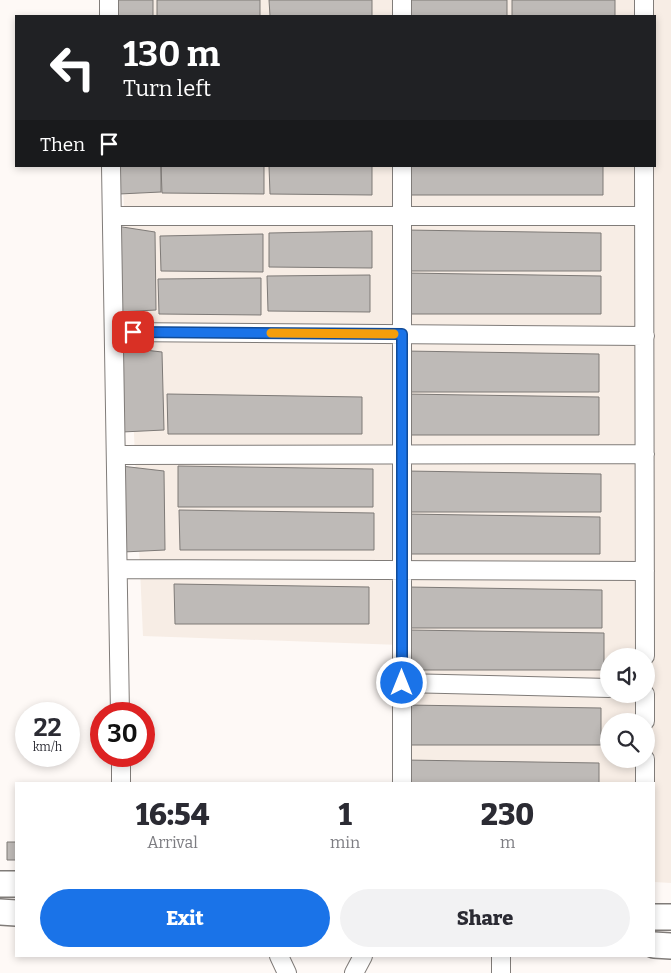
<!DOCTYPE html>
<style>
:root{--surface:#fff;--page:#f2f2f3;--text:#2b2b33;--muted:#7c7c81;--accent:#1a73e8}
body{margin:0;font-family:Bitter,serif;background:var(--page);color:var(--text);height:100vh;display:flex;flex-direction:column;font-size:19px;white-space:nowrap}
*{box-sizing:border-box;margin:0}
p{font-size:16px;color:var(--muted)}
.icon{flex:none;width:28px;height:28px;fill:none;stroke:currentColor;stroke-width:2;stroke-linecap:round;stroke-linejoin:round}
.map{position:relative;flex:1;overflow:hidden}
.sheet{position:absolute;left:15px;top:782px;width:640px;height:175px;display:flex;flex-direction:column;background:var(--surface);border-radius:0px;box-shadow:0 2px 8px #0003}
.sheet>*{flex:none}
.top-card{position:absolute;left:15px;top:15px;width:641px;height:152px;border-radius:0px;box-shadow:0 2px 8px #0003;background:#202124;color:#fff;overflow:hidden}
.controls{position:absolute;left:600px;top:648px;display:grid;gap:10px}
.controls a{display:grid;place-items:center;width:55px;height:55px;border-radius:50%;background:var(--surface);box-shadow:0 2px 8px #0003;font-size:25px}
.speed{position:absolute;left:15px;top:702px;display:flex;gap:10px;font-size:25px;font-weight:700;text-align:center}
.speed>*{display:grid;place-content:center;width:65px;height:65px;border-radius:50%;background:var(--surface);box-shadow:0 2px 8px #0003;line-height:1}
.speed small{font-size:12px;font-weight:400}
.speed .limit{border:8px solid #d22;background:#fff;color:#111}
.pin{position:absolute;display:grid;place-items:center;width:42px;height:42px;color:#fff;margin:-21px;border-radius:10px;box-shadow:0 2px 8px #0006}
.me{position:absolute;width:55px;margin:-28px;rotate:0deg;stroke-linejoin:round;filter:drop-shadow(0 0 4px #0008)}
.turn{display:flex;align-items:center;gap:18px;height:105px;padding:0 25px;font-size:22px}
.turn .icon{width:65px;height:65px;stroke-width:2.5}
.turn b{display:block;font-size:35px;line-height:42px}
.then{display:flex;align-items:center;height:48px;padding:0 25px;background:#0003;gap:10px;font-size:19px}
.eta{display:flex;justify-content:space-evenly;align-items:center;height:85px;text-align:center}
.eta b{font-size:30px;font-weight:800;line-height:35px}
.cta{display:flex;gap:10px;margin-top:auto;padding:10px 25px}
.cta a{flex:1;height:58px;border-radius:30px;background:var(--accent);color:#fff;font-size:20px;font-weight:800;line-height:58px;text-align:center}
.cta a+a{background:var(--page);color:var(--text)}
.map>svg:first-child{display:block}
.built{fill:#f7ede5;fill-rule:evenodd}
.building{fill:#bebab7;stroke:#7e7a77}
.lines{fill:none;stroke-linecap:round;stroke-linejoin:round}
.minor-casing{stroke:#807c79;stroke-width:20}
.highway-casing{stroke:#807c79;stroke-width:28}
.minor{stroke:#fff;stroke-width:18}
.highway{stroke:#fff;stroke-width:25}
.route-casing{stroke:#114b97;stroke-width:12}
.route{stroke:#1a73e8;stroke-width:9}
.slow{stroke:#f59e0b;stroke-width:9}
</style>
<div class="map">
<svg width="671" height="973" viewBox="0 0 671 973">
<rect width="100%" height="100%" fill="#fef9f6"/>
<path class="built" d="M115,0H671V883L654,882V784H401V645L143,636L122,166H655V16H115ZM609,656H646V694H609ZM609,721H646V759H609Z"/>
<path class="building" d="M111,0H153V16H111Z
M157,0H260V16H157Z
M269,0H372V16H270Z
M404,0H507V16H404Z
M512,0H615V16H512Z
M118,166H161V192L119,194Z
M161,166H264V194L162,193Z
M269,166H372V195L270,194Z
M408,166H603V195H409Z
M116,226L155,232L156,310L118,312Z
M406,230L601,233V271H407Z
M372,231V268L269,267V233Z
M263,234V272L161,271L160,236Z
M406,273L601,276V314H406Z
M370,275V312L268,311L267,276Z
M261,278V315L159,314L158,279Z
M119,347L162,352L164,430L122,432Z
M404,351L599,354V392H405Z
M167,394L362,397V434H168Z
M404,394L599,397V435H405Z
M121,466L164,471L165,550L123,552Z
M178,466L373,469V507H178Z
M406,471L601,474V512H406Z
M179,510L374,513V550H180Z
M405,514L600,517V554H406Z
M174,584L369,587V624H175Z
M407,587L602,590V628H408Z
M409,630L604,633V670H409Z
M406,705L601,708V745H406Z
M404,760L599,763V784H405Z
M7,842H16V860H7Z"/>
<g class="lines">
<defs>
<path id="minor" d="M109,0V16
M402,0V16
M644,0V16
M111,166L120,714
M402,166V784
M644,166L645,656
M112,216H644
M114,332L645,336
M116,455L645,454
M118,569L645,571
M402,683L609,688
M645,694V721
M121,756V784
M645,759V784
M279,956L287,973
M354,973L363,956
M501,973V956"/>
<path id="highway" d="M0,884H16
M0,912L16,913
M654,917H671
M654,945L671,946"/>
</defs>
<use href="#minor" class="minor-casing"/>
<use href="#highway" class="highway-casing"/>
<use href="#minor" class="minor"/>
<use href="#highway" class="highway"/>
</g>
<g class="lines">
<defs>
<path id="route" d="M133,332L402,334V683"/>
</defs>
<use href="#route" class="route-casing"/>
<use href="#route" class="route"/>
<path class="slow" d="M271,333L394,334"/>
</g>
</svg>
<div class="controls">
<a><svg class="icon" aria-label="sound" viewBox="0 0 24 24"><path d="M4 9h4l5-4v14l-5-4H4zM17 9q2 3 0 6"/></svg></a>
<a><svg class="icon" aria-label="search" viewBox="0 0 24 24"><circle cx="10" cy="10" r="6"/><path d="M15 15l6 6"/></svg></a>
</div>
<div class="speed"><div>22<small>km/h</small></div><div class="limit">30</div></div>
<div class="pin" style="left:133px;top:332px;background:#d93025"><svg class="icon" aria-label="arrive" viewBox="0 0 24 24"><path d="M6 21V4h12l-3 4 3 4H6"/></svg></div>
<svg class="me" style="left:402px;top:683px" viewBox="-20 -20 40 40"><circle r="17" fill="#1a73e8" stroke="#fff" stroke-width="3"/><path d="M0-11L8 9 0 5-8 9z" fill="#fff"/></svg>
<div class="top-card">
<div class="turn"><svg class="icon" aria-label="left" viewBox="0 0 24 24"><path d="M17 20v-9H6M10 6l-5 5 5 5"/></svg><div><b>130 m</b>Turn left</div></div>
<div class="then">Then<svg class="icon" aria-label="arrive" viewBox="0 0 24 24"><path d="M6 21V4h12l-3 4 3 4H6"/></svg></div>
</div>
<section class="sheet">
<div class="eta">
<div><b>16:54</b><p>Arrival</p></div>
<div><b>1</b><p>min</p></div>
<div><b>230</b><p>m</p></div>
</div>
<div class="cta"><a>Exit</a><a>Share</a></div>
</section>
</div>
